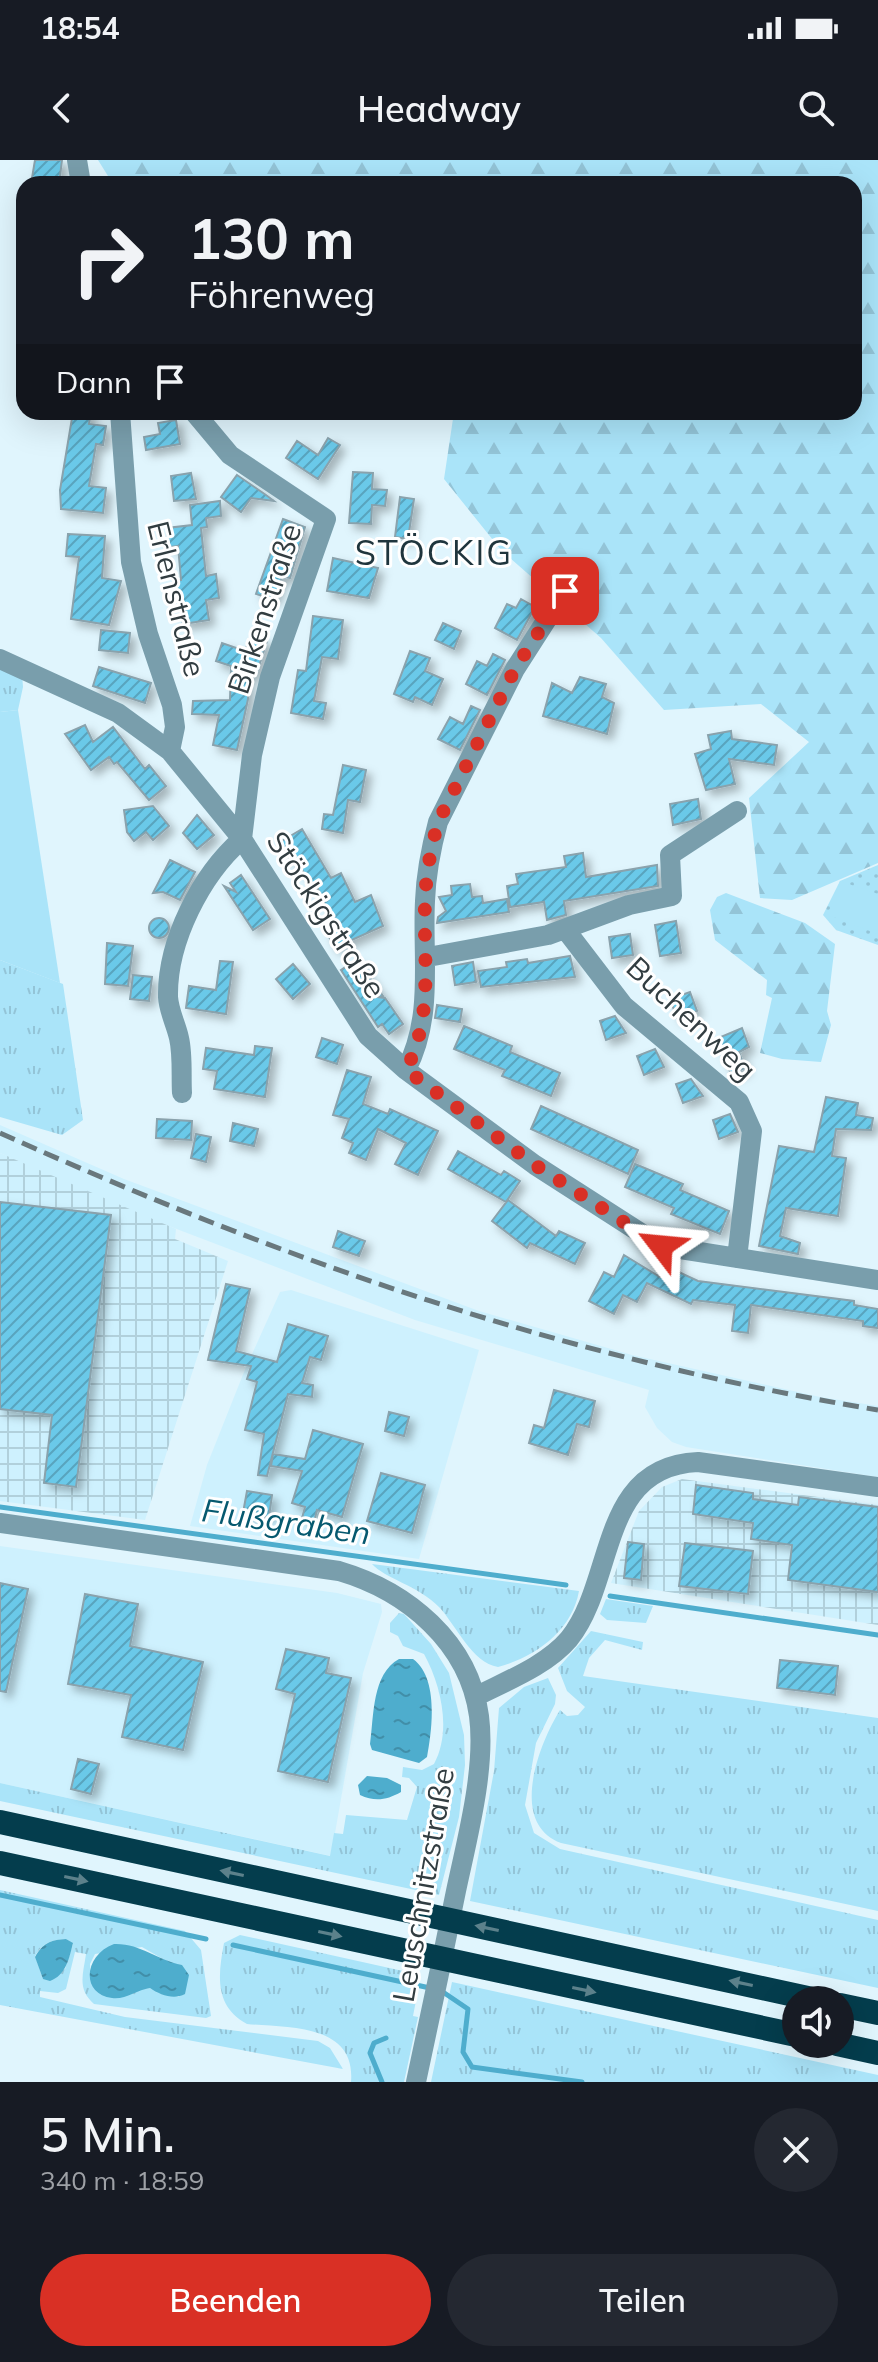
<!DOCTYPE html>
<html lang="de">
<meta charset="utf-8">
<style>
:root{--surface:#171b24;--page:#242831;--text:#f1f3f6;--muted:#9ea1a6;--accent:#d93025}
body{margin:0;font-family:Mulish,sans-serif;background:var(--page);color:var(--text);height:100vh;display:flex;flex-direction:column;font-size:30px;white-space:nowrap}
*{box-sizing:border-box;margin:0}
p{font-size:26px;color:var(--muted)}
.icon{flex:none;width:44px;height:44px;fill:none;stroke:currentColor;stroke-width:2;stroke-linecap:round;stroke-linejoin:round}
.map{position:relative;height:1922px;overflow:hidden}
.sheet{display:flex;flex-direction:column;background:var(--surface);flex:1}
.sheet>*{flex:none}
.top-card{position:absolute;left:16px;top:16px;width:846px;height:244px;border-radius:24px;box-shadow:0 8px 32px #0002;background:#171b24;color:var(--text);overflow:hidden}
.tools{position:absolute;left:782px;top:1826px;display:grid;gap:16px}
.tools a{display:grid;place-items:center;width:72px;height:72px;border-radius:50%;background:var(--surface);box-shadow:0 8px 32px #0002;font-size:40px}
.pin{position:absolute;display:grid;place-items:center;width:68px;height:68px;color:#fff;margin:-34px;border-radius:16px;box-shadow:0 4px 12px #0006}
.me{position:absolute;width:88px;margin:-44px;rotate:299deg;stroke-linejoin:round;filter:drop-shadow(0 0 6px #0008)}
.turn{display:flex;align-items:center;gap:28px;height:168px;padding:0 40px;font-size:36px}
.turn .icon{width:104px;height:104px;stroke-width:2.5}
.turn b{display:block;font-size:56px;line-height:68px}
.then{display:flex;align-items:center;height:76px;padding:0 40px;background:#0003;gap:16px;font-size:30px}
.round{display:grid;place-items:center;flex:none;width:84px;height:84px;border-radius:42px;background:var(--page)}
.summary{display:flex;align-items:center;justify-content:space-between;height:136px;padding:0 40px}
h1{font-size:48px;font-weight:600;line-height:60px}
.primary-button{display:flex;gap:16px;margin-top:auto;padding:16px 40px}
.primary-button a{flex:1;height:92px;border-radius:48px;background:var(--accent);color:#fff;font-size:32px;font-weight:600;line-height:92px;text-align:center}
.primary-button a+a{background:var(--page);color:var(--text)}
.status{display:flex;justify-content:space-between;align-items:center;height:56px;padding:0 40px;background:var(--surface);direction:ltr}
.status svg{height:22px;fill:currentColor}
header{display:flex;justify-content:space-between;align-items:center;height:104px;padding:0 40px;background:var(--surface);font-size:36px;font-weight:600}
.map>svg:first-child{display:block}
.built{fill:#cef1fe}
.industrial{fill:url(#industrial-grid)}
.grass{fill:url(#grass-tufts);fill-rule:evenodd}
.forest{fill:url(#forest-firs)}
.park{fill:url(#park-dots)}
.garden{fill:#aae4f9}
.water{fill:url(#water-ripples)}
.lines{fill:none;stroke-linecap:round;stroke-linejoin:round}
.stream{stroke:#4eadcd;stroke-width:5}
.building{fill:url(#building-hatch);stroke:#8aa2ac;stroke-width:2;filter:url(#shadow)}
.minor{stroke:#799eac;stroke-width:20}
.highway{stroke:#043d4d;stroke-width:24}
.rail{stroke:#69787d;stroke-width:5;stroke-dasharray:16 8;stroke-linecap:butt}
.oneway{fill:#5c818b}
.route{stroke:#d93025;stroke-width:14;stroke-dasharray:0 25.2}
.labels{text-anchor:middle;stroke-width:6;stroke-linejoin:round;paint-order:stroke}
.street-label{font-size:30px;fill:#323d41;stroke:#fff}
.water-label{font-size:32px;font-style:italic;fill:#06596f;stroke:#fff}
.quarter-label{font-size:34px;letter-spacing:2px;fill:#1f353d;stroke:#fff}
</style>
<div class="status"><b>18:54</b><svg viewBox="0 0 49 12"><path d="M0 12V9h3v3zM5 12V6h3v6zM10 12V3h3v9zM15 12V0h3v12zM26 1h20v11H26zM47 4h2v5h-2z"/></svg></div>
<header><svg class="icon" aria-label="back" viewBox="0 0 24 24"><path d="M15 5l-7 7 7 7"/></svg>Headway<svg class="icon" aria-label="search" viewBox="0 0 24 24"><circle cx="10" cy="10" r="6"/><path d="M15 15l6 6"/></svg></header>
<div class="map">
<svg width="878" height="1922" viewBox="0 0 878 1922">
<defs>
<pattern id="industrial-grid" width="8" height="8" patternUnits="userSpaceOnUse" patternTransform="scale(2)"><rect width="8" height="8" fill="#cef1fe"/><path d="M0 4h8M4 0v8" fill="none" stroke="#b1d0db"/></pattern>
<pattern id="grass-tufts" width="24" height="20" patternUnits="userSpaceOnUse" patternTransform="scale(2)"><rect width="24" height="20" fill="#aae4f9"/><path d="M3 7l-1-3M5 7V3M7 7l1-3M15 17l-1-3M17 17v-4M19 17l1-3" fill="none" stroke="#93c4d7"/></pattern>
<pattern id="forest-firs" width="22" height="20" patternUnits="userSpaceOnUse" patternTransform="scale(2)"><rect width="22" height="20" fill="#aae4f9"/><path d="M5 1l3.5 6h-7zM16 11l3.5 6h-7z" fill="#93c4d7"/></pattern>
<pattern id="park-dots" width="8" height="8" patternUnits="userSpaceOnUse" patternTransform="scale(2)"><rect width="8" height="8" fill="#aae4f9"/><path d="M2 2h.1M6 6h.1" fill="none" stroke="#93c4d7" stroke-width="1.8" stroke-linecap="round"/></pattern>
<pattern id="water-ripples" width="26" height="14" patternUnits="userSpaceOnUse" patternTransform="scale(2)"><rect width="26" height="14" fill="#4eadcd"/><path d="M2 4q2-2 4 0t4 0M15 11q2-2 4 0t4 0" fill="none" stroke="#418ea8"/></pattern>
<pattern id="building-hatch" width="6" height="6" patternUnits="userSpaceOnUse" patternTransform="scale(2)"><rect width="6" height="6" fill="#6ac9e9"/><path d="M-1 1l2-2M0 6l6-6M5 7l2-2" fill="none" stroke="#58a4be"/></pattern>
<filter id="shadow"><feDropShadow dx="5.5" dy="5.5" stdDeviation="4" flood-color="#0004"/></filter>
</defs>
<rect width="100%" height="100%" fill="#e0f5fd"/>
<path class="built" d="M0,965L124,1019L479,1151L632,1195L820,1237L878,1246V1317L686,1287L672,1282L657,1268L645,1247L649,1230L415,1160L111,1044L0,993Z
M291,1130L479,1190L419,1399L190,1366L207,1305L244,1212L280,1132Z
M0,1386L337,1433L381,1444L382,1452L363,1513L331,1696L0,1623Z"/>
<path class="industrial" d="M0,993L176,1069L175,1079L228,1101L145,1360L0,1341Z
M682,1319L878,1345V1465L611,1423L639,1351L662,1327Z"/>
<path class="grass" d="M0,504L22,514L23,527L18,550L0,552Z
M0,800L63,824L83,960L62,975L0,957Z
M372,1404L579,1431C572,1471 535,1497 498,1507C472,1503 456,1465 439,1447C419,1426 384,1418 372,1404Z
M606,1439L653,1446L646,1463L607,1460L600,1454Z
M399,1453L404,1454L431,1484L449,1513L464,1575L465,1605L459,1657L439,1735L0,1641V1623L330,1696L334,1673L343,1674L346,1655L407,1660L417,1627L409,1618L402,1617L403,1607L422,1610L434,1604C452,1571 441,1525 424,1494L403,1486L398,1476L390,1472V1463Z
M591,1471L643,1482L642,1490L605,1480L589,1498L583,1516L878,1558V1751L561,1683C508,1663 539,1584 560,1550L567,1556L578,1555L585,1547L567,1531L558,1508Z
M548,1518L556,1535L555,1544L536,1583L525,1645L534,1673L560,1689L878,1760V1828L470,1741L494,1611L499,1548L524,1527Z
M0,1730L185,1771L201,1790L211,1856L206,1858L94,1844C77,1829 83,1815 86,1794L75,1792L66,1829L58,1833L40,1831V1837L125,1857L318,1881L330,1888L343,1909L0,1845ZM66,1779L73,1784L65,1809L43,1819L35,1796C43,1783 50,1780 66,1779ZM142,1787L168,1802L179,1837L150,1828L138,1830L91,1821L90,1804L95,1794Z
M240,1775L421,1815L413,1856L418,1857L404,1922H351C356,1863 287,1868 247,1864C214,1846 218,1815 224,1783Z
M452,1822L878,1915V1922H431Z"/>
<path class="forest" d="M98,0H878V703L792,740L760,738L749,638L809,582L761,544L664,550L601,478L501,390L444,319L454,252H854V24H113Z
M726,733L805,763L835,784L827,851L831,865L821,902L782,899L760,893L772,838L766,835L767,820L715,780L710,750L717,737Z"/>
<path class="park" d="M878,705V785L836,770L823,755L840,721Z"/>
<path class="garden" d="M18,550L60,823L0,800V552Z
M840,721L878,734V774L828,755Z"/>
<path class="water" d="M399,1499H413C439,1518 432,1570 427,1597L419,1603L372,1590L370,1584C374,1555 372,1514 399,1499Z
M367,1616L387,1618L401,1625V1632C387,1640 375,1642 360,1635L358,1625Z
M66,1779L73,1783C69,1799 66,1815 50,1821L43,1819L35,1797C43,1783 50,1780 66,1779Z
M114,1784C140,1783 157,1800 182,1805L189,1815L185,1834C174,1840 160,1835 150,1828C137,1830 125,1840 112,1838C80,1834 84,1795 114,1784Z"/>
<g class="lines">
<path class="stream" d="M0,1347L566,1425
M610,1436L878,1475
M0,1735L206,1779
M233,1785L430,1828
M440,1830L468,1849L463,1892L472,1907L582,1922
M382,1922L370,1893L374,1883L386,1878"/>
</g>
<path class="building" d="M35,0H62L59,24H31Z
M73,252H91L89,264L106,266L103,285L96,284L89,326L106,328L103,353L61,349L60,330Z
M176,260L180,284L146,290L144,277L160,274L158,263Z
M328,278L340,285L318,319L286,298L297,281L318,295Z
M353,312L373,313L372,329L387,330L385,346L372,345L371,364L349,363Z
M191,313L196,339L174,341L171,316Z
M237,315L266,335L274,341L251,338L241,352L221,337Z
M400,337L414,339L408,379L395,377Z
M220,341L221,356L206,358L207,367L201,368L206,416L216,414L219,438L206,440L209,460L183,464L176,421L181,420L178,386L169,387L167,368L192,365L190,345Z
M283,359L305,367L290,418L282,416L274,440L256,434Z
M68,374L105,376L102,418L121,421L109,465L71,459L79,397L66,396Z
M333,398L378,408L369,438L327,431Z
M521,439L535,447L517,480L495,468L507,444L516,448Z
M313,456L343,460L338,499L322,497L314,541L326,543L323,559L291,553L298,510L306,511Z
M443,463L461,471L454,489L435,480Z
M101,470L130,473L128,493L99,490Z
M251,475L267,481L256,515L249,513L248,539L237,590L213,585L219,555L192,554L193,541L230,540L231,506L216,501L222,483L245,491Z
M410,491L430,498L425,511L443,519L432,545L415,537L413,542L394,534Z
M493,494L505,500L487,535L466,524L477,501L487,506Z
M99,507L151,523L145,543L93,526Z
M580,517L606,524L602,537L614,543L607,574L543,556L552,523L572,533Z
M471,546L480,550L460,590L438,579L450,557L463,564Z
M85,565L93,582L113,567L145,609L149,605L166,626L149,640L117,602L114,604L109,597L91,610L65,574Z
M731,571L732,579L777,585L774,605L729,599L735,624L706,630L695,594L711,589L708,575Z
M343,605L366,610L360,642L348,640L343,673L322,669L324,654L333,655Z
M698,639L701,659L673,665L670,644Z
M153,646L169,666L153,680L146,672L134,681L127,672L124,650Z
M197,655L214,675L197,689L183,673Z
M302,669L331,718L341,713L355,742L371,735L383,766L334,788L326,770L334,766L316,724L312,726L295,698L291,700L280,682Z
M583,693L586,717L657,705L658,726L564,741L566,755L547,760L544,742L510,747L507,726L518,724L516,714L566,707L564,696Z
M170,700L195,712L180,740L163,732L153,733Z
M241,715L270,759L253,770L224,726L236,732L230,723Z
M470,724L472,737L482,736L483,743L507,739L509,752L437,763L438,757L446,751L439,737L452,735L451,726Z
M149 768a10 10 0 1 1 20 0a10 10 0 1 1-20 0Z
M676,761L681,793L660,796L655,765Z
M630,774L633,795L612,798L609,777Z
M107,783L133,786L128,826L105,824Z
M570,796L575,817L481,827L478,811L507,807L506,802L527,799L528,803Z
M357,799L383,836L377,837L385,838L403,864L389,874L382,864L378,867L341,810Z
M220,801L233,802L226,854L186,848L189,826L216,830Z
M473,802L476,822L455,825L452,806Z
M293,804L310,824L293,839L276,819Z
M133,815L152,817L149,841L130,839Z
M690,832L697,851L677,858L670,839Z
M437,845L462,849L460,862L435,858Z
M615,856L626,873L606,880L600,861Z
M464,866L512,886L510,892L560,913L551,936L502,916L505,910L454,889Z
M742,868L749,887L739,892L745,908L731,914L716,879Z
M322,878L343,885L337,904L316,897Z
M255,886L272,888L265,937L214,929L217,911L203,909L206,888L254,895Z
M655,889L664,907L644,915L637,896Z
M347,910L371,917L363,944L388,954L390,949L438,971L418,1015L395,1004L406,983L378,969L366,1000L349,993L353,983L342,978L349,959L333,955Z
M691,919L703,936L683,943L676,924Z
M826,937L858,943L856,955L873,958L871,970L836,969L832,996L846,998L838,1056L786,1048L780,1076L800,1083L798,1094L759,1086L779,986L814,992Z
M541,946L638,990L628,1014L531,969Z
M730,954L738,972L719,979L713,960Z
M157,959L192,961L191,980L156,978Z
M233,963L258,969L254,986L230,981Z
M196,974L211,977L206,1002L191,998Z
M458,991L501,1015L504,1011L520,1021L506,1042L448,1009Z
M635,1004L683,1024L680,1030L729,1051L720,1074L671,1054L674,1048L625,1027Z
M508,1040L556,1076L559,1071L585,1083L575,1104L530,1083L527,1088L492,1061Z
M0,1042L111,1055L76,1327L44,1323L52,1255L0,1249Z
M338,1071L365,1081L359,1096L333,1087Z
M624,1095L660,1117L666,1106L698,1121L854,1141V1145L878,1149V1168L863,1166V1161L751,1145L748,1173L732,1171L735,1145L693,1140L691,1144L647,1123L637,1142L623,1135L614,1154L589,1141L604,1112L614,1117Z
M226,1124L250,1129L236,1191L277,1202L288,1164L328,1176L321,1200L310,1197L302,1223L313,1225L312,1237L288,1234L267,1316L258,1315L264,1274L245,1270L257,1222L247,1219L251,1206L208,1200Z
M554,1230L595,1241L589,1267L577,1264L568,1295L529,1283L534,1265L544,1268Z
M389,1252L409,1257L404,1276L385,1271Z
M313,1270L363,1284L342,1357L317,1350L314,1362L302,1358L305,1347L292,1343L302,1311L271,1306L273,1294L305,1299Z
M381,1313L425,1325L412,1373L367,1361Z
M696,1325L753,1333V1339L798,1345L799,1337L878,1347V1432L788,1420L792,1385L751,1379L753,1363L693,1354Z
M247,1331L272,1335L269,1357L243,1353Z
M628,1382L644,1384L641,1420L624,1418Z
M685,1383L753,1391L748,1434L679,1426Z
M0,1423L28,1429L6,1532L0,1531Z
M85,1434L138,1444L130,1486L203,1502L183,1590L122,1577L131,1535L68,1524Z
M286,1489L329,1498L326,1513L351,1518L328,1622L278,1611L295,1534L276,1529Z
M780,1500L838,1506L835,1535L777,1528Z
M78,1599L99,1604L91,1634L71,1629Z"/>
<g class="lines">
<path class="minor" d="M77,0L81,24
M120,252L131,402L148,474L172,545L175,567L170,591
M194,252L230,295L326,359L270,517L252,595L242,679
M0,499L118,553L170,591L242,679L368,876L406,910L535,1005L661,1086L878,1120
M565,769L624,846L739,942L752,971L737,1098
M428,797L548,775L629,745L672,736L670,695L737,651
M406,910C434,856 422,798 425,741C426,714 431,688 438,662L515,509L565,431
M182,933C181,916 183,895 179,878C176,864 169,852 168,837C167,781 201,715 242,679
M0,1363L339,1411C407,1431 469,1482 479,1556C486,1609 467,1679 456,1731C443,1795 430,1858 416,1922
M475,1537C506,1521 546,1506 569,1479C616,1421 598,1306 698,1302L878,1327"/>
<path class="highway" d="M0,1662L817,1840
M0,1703L796,1875
M840,1845L878,1853
M837,1884L878,1893"/>
<path class="rail" d="M0,973C290,1103 563,1198 878,1250"/>
</g>
<defs><path id="oneway-solid" d="M-6-.8H1V-3.2L6.5 0L1 3.2V.8H-6Z" transform="scale(2)"/></defs>
<g class="oneway">
<use href="#oneway-solid" transform="translate(232 1713) rotate(-168)"/>
<use href="#oneway-solid" transform="translate(76 1719) rotate(12)"/>
<use href="#oneway-solid" transform="translate(487 1768) rotate(-168)"/>
<use href="#oneway-solid" transform="translate(330 1774) rotate(12)"/>
<use href="#oneway-solid" transform="translate(741 1823) rotate(-168)"/>
<use href="#oneway-solid" transform="translate(584 1830) rotate(12)"/>
</g>
<g class="lines">
<path class="route" d="M565,431L515,509L438,662C431,688 426,713 425,741C423,798 434,856 406,910L535,1005L661,1086"/>
</g>
<g class="labels">
<g class="street-label">
<text transform="translate(176 439) rotate(76)" y="10">Erlenstraße</text>
<text transform="translate(265 449) rotate(-72)" y="10">Birkenstraße</text>
<text transform="translate(326 755) rotate(57)" y="10">Stöckigstraße</text>
<text transform="translate(691 859) rotate(43)" y="10">Buchenweg</text>
<text transform="translate(424 1725) rotate(-80)" y="10">Leuschnitzstraße</text>
</g>
<g class="water-label">
<text transform="translate(286 1362) rotate(8)" y="11">Flußgraben</text>
</g>
<g class="quarter-label">
<text x="434" y="405">STÖCKIG</text>
</g>
</g>
</svg>
<div class="tools">
<a><svg class="icon" aria-label="sound" viewBox="0 0 24 24"><path d="M4 9h4l5-4v14l-5-4H4zM17 9q2 3 0 6"/></svg></a>
</div>
<div class="pin" style="left:565px;top:431px;background:#d93025"><svg class="icon" aria-label="arrive" viewBox="0 0 24 24"><path d="M6 21V4h12l-3 4 3 4H6"/></svg></div>
<svg class="me" style="left:661px;top:1086px" viewBox="-20 -20 40 40"><path d="M0-17L14 15 0 8-14 15z" fill="#d93025" stroke="#fff" stroke-width="4"/></svg>
<div class="top-card">
<div class="turn"><svg class="icon" aria-label="right" viewBox="0 0 24 24"><path d="M7 20v-9h11M14 6l5 5-5 5"/></svg><div><b>130 m</b>Föhrenweg</div></div>
<div class="then">Dann<svg class="icon" aria-label="arrive" viewBox="0 0 24 24"><path d="M6 21V4h12l-3 4 3 4H6"/></svg></div>
</div>
</div>
<section class="sheet">
<div class="summary"><div><h1>5 Min.</h1><p>340 m · 18:59</p></div><a class="round"><svg class="icon" aria-label="close" viewBox="0 0 24 24"><path d="M6 6l12 12M18 6L6 18"/></svg></a></div>
<div class="primary-button"><a>Beenden</a><a>Teilen</a></div>
</section>
